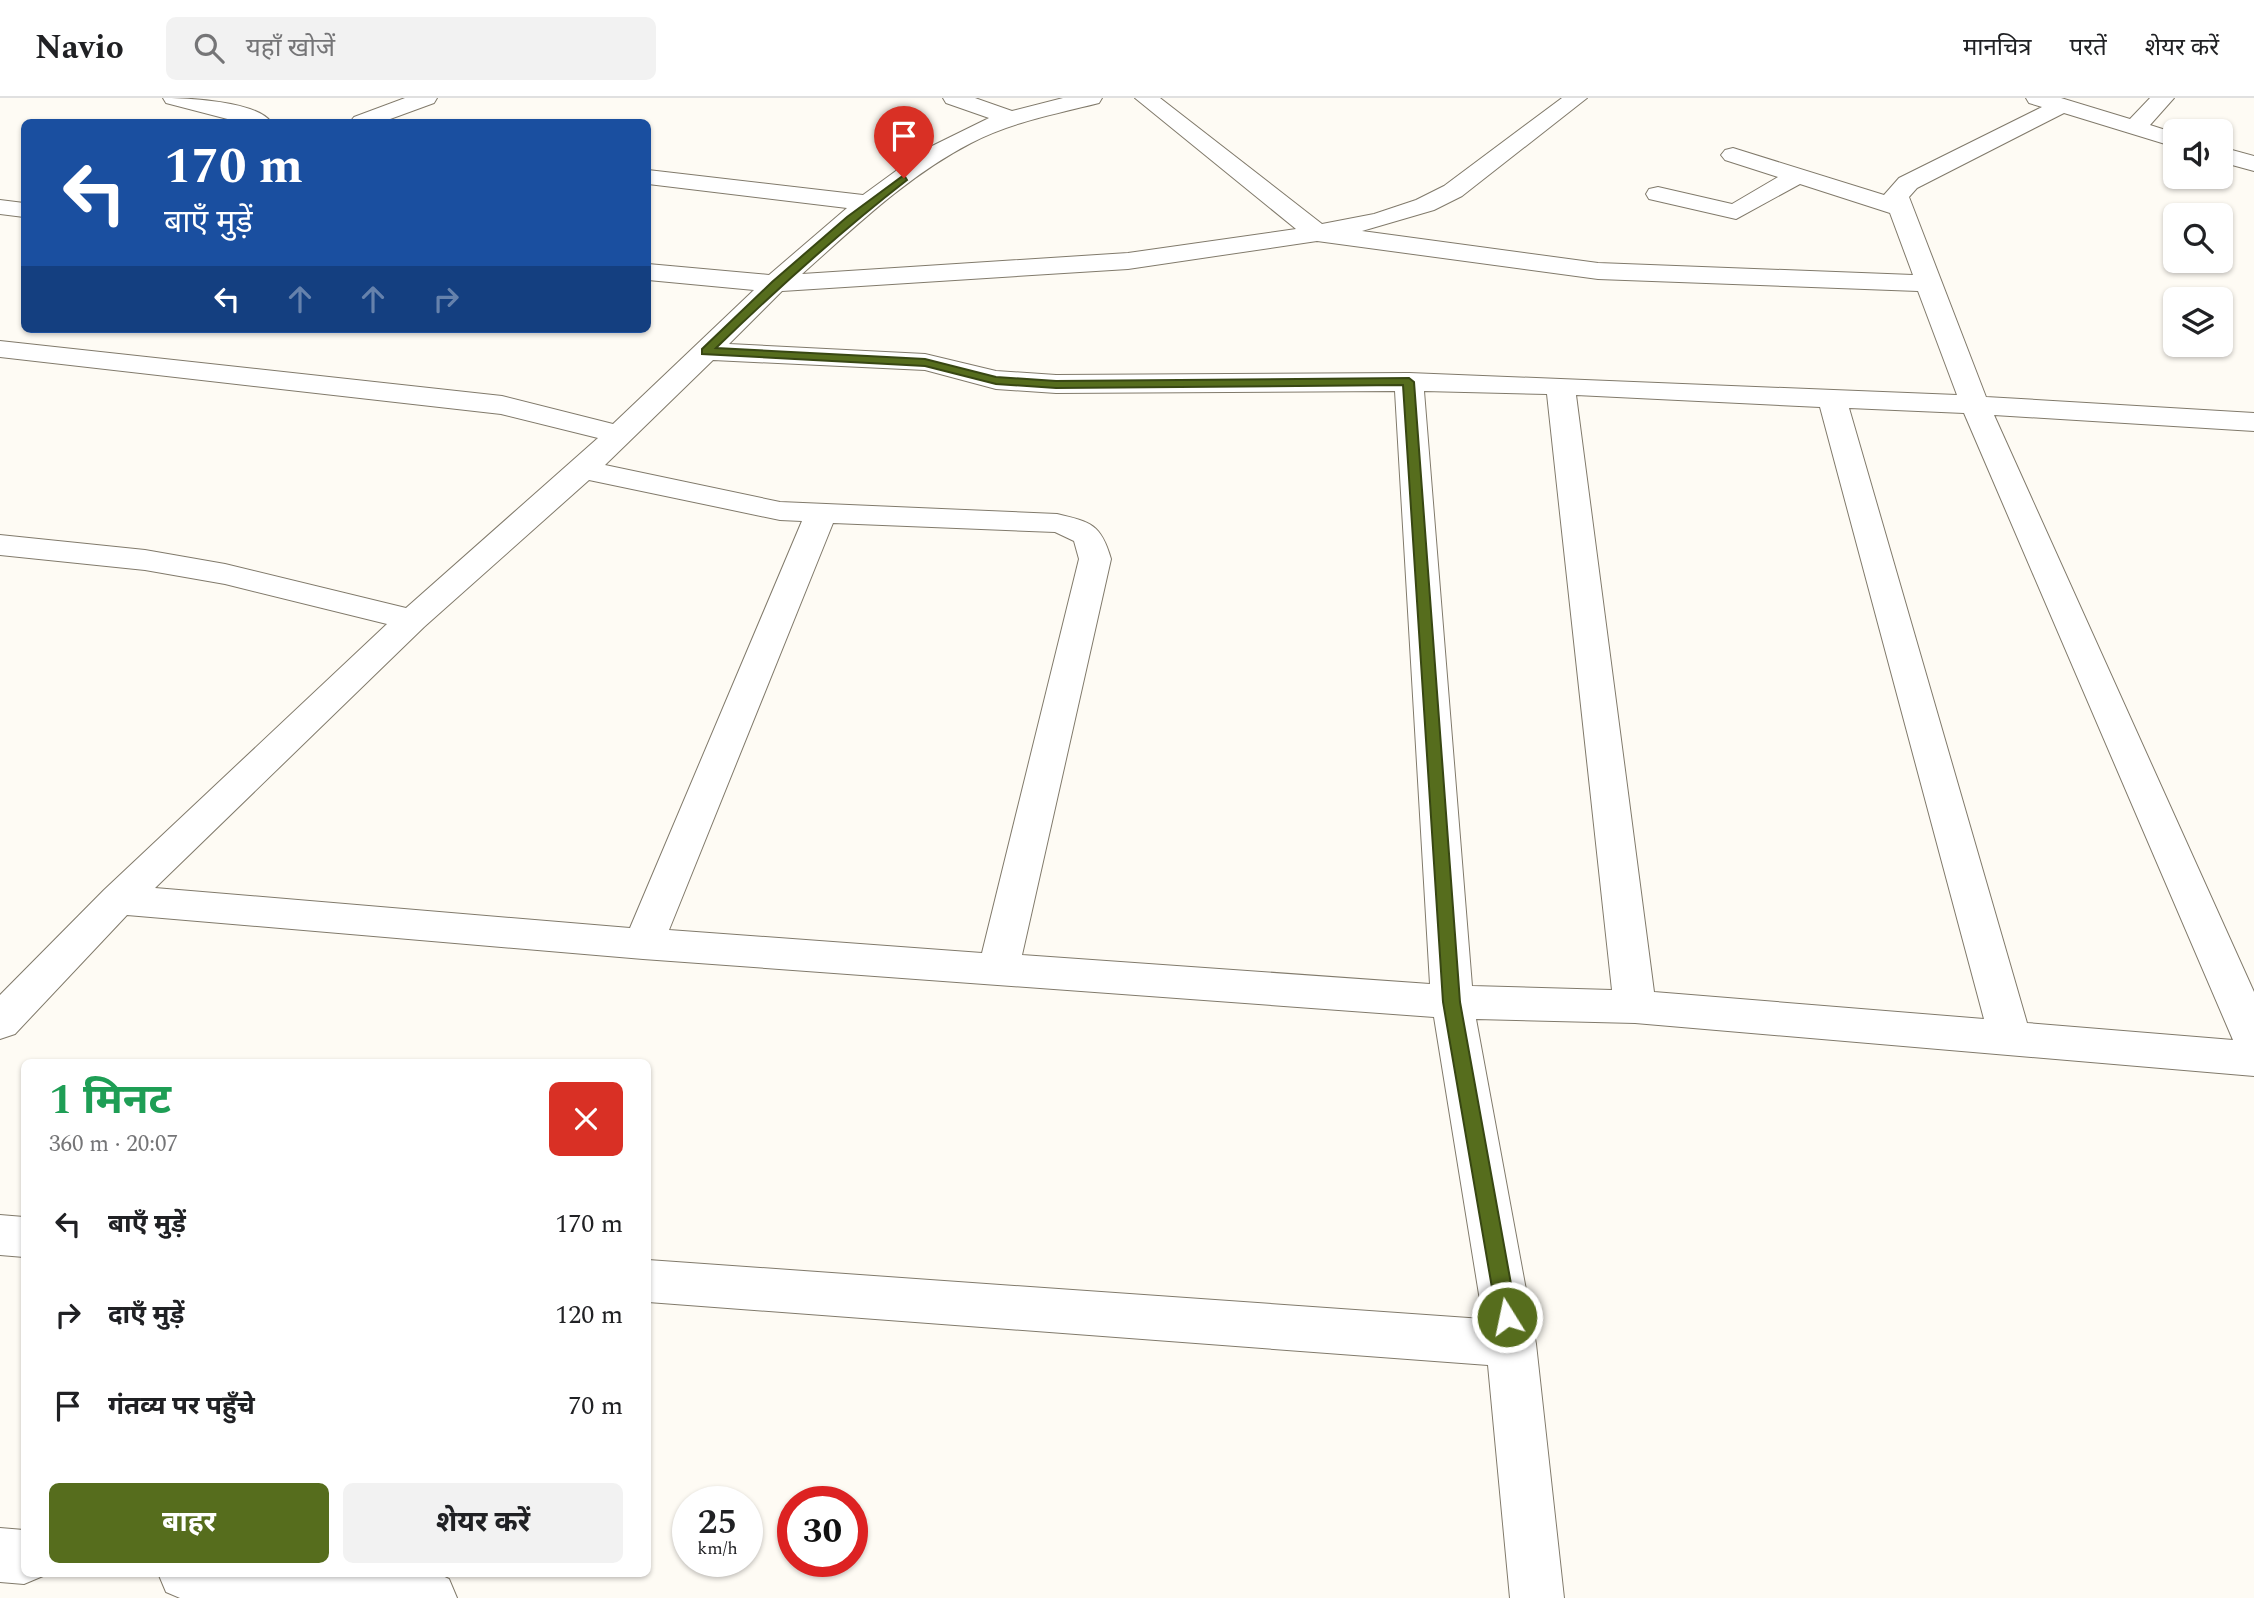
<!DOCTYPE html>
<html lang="hi">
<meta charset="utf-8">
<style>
:root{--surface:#fff;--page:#f2f2f2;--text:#202124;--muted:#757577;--line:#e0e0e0;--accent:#566d1d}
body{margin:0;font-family:Spectral,"Noto Sans Devanagari",serif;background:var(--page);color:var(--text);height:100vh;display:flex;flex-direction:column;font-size:26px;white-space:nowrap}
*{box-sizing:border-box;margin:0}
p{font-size:23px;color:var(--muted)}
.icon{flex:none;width:38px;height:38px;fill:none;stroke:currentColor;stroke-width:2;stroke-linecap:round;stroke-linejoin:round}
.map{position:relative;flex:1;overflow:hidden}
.details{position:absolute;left:21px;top:961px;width:630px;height:518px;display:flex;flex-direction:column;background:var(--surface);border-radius:10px;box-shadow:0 2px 5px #0004}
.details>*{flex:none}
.top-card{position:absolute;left:21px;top:21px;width:630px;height:214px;border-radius:10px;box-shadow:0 2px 5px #0004;background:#1a4fa0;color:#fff;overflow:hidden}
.fabs{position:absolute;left:2163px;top:21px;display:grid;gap:14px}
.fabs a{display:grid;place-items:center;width:70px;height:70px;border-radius:10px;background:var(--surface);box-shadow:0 2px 5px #0004;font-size:35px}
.speed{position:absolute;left:672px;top:1388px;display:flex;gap:14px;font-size:35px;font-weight:700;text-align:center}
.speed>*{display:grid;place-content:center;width:91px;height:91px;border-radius:50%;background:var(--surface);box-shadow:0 2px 5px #0004;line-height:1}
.speed small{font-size:18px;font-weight:400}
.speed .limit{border:10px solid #d22;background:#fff;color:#111}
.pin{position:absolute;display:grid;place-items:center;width:60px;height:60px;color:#fff;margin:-72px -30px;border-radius:50% 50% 50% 0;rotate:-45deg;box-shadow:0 0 7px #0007}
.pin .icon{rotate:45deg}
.me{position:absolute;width:77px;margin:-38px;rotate:350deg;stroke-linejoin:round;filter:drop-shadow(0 0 5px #0008)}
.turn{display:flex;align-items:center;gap:24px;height:147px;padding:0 28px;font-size:32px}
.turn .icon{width:91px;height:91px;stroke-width:2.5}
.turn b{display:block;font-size:49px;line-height:60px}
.lanes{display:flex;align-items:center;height:66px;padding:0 28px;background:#0003;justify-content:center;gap:35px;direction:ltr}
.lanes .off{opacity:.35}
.round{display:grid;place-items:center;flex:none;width:74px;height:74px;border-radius:10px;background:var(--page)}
.headline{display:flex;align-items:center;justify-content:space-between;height:119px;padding:0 28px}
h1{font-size:42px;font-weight:700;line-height:52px;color:#1e9e55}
.cta{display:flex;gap:14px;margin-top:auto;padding:14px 28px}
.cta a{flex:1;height:80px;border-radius:10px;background:var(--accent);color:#fff;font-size:28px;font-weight:700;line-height:80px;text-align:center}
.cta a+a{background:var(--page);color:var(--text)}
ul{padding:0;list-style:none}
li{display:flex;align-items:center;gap:21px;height:91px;padding:0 28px}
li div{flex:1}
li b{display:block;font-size:26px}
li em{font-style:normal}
header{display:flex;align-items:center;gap:42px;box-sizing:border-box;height:98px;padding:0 35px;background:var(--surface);border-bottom:2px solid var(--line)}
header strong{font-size:33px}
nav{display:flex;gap:38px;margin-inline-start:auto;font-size:24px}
.search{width:490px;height:63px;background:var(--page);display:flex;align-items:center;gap:18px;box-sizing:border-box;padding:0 24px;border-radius:10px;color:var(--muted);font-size:26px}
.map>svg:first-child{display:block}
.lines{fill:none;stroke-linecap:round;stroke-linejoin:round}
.minor-casing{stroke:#817a6b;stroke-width:2}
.minor{fill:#fff;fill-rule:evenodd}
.route{fill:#566d1d;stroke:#384713;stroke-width:2}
</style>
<header>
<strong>Navio</strong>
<div class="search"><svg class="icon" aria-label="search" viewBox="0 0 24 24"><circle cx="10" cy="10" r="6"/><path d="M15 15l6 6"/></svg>यहाँ खोजें</div>
<nav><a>मानचित्र</a><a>परतें</a><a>शेयर करें</a></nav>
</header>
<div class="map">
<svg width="2254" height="1500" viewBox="0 0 2254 1500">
<rect width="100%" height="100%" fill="#fefbf4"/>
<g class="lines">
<defs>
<path id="minor" d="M163,0C187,0 256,3 271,24H239L166,5Z
M405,0H437L434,5L382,24H350L354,19Z
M943,0H975L1012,13L1063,0H1102L1099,5C1056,16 1011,24 971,45C907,78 855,129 802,176L1128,155L1296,131L1135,0H1160L1322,126L1374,116L1416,102L1444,88L1562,0H1587L1462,98L1434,112L1362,133L1598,165L1913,177L1890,115L1800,86L1736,121L1649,101L1646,96L1649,91L1658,89L1732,106L1778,79L1725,62L1721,57L1725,52L1733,50L1884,97L1899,80L2042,9L2029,5L2026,0H2061L2130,21L2150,0H2174L2150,27L2175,35V49L2064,15L1917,90L1909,99L1986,299L2254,315V333L1994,317L2254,894V978L1635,925L1476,921L1536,1246L1564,1500H1510L1488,1267L648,1204V1162L1483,1221L1434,919L643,861L127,817L15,936L0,941V897L104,792L387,526L225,486L145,472L0,457V437L145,452L225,466L406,510L598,340L501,316L0,259V243L502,298L613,326L754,192L648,182V166L769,177L847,110L648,86V72L863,97L926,51L989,20L946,5ZM1317,143L1598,181L1918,193L1957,297L1409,275L1056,277L996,273L925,256L729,246L782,193L1128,171ZM713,262L925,272L996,291L1056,295L1395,293L1430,886L1022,857L1111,461C1101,426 1091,424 1057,416L780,404L605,367ZM1424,293L1547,296L1612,892L1472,888ZM1576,297L1820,309L1984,921L1654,894ZM1849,310L1964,315L2233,942L2027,925ZM589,382L780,422L802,423L630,830L155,790L424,529ZM833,425L1055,434L1074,443L1079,461L982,855L669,832Z
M2221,49L2254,58V73L2221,64Z
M0,102L24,105V119L0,116Z
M0,1117L24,1119V1159L0,1157Z
M0,1430L24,1432V1475H44L43,1478L24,1486L0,1484Z
M158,1475H436L449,1481L457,1500H180L166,1494Z"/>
</defs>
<use href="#minor" class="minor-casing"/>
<use href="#minor" class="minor"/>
</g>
<path class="route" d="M904,77L907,82C840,134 777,191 716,250L925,261L996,279L1056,283L1409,280L1414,284L1460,904L1517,1219L1514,1226L1507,1228L1500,1226L1497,1219L1443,904L1403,287L1056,290L996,286L925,268L702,256V251L772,184L847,119Z"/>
</svg>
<div class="fabs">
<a><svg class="icon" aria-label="sound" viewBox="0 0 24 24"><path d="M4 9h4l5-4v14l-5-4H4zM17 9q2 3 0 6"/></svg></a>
<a><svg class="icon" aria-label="search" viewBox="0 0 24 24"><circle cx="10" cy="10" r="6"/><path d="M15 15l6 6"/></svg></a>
<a><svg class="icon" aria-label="layers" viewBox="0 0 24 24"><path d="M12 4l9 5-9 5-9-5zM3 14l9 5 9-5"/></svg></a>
</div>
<div class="speed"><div>25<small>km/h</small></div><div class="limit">30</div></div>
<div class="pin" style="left:904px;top:80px;background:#d93025"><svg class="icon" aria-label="arrive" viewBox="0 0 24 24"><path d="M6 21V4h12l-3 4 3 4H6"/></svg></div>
<svg class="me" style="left:1507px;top:1219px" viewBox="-20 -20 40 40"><circle r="17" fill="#566d1d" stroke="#fff" stroke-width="3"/><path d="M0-11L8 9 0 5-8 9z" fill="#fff"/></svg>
<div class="top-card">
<div class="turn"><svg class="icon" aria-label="left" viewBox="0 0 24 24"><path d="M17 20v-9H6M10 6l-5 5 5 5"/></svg><div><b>170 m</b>बाएँ मुड़ें</div></div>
<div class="lanes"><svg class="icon" aria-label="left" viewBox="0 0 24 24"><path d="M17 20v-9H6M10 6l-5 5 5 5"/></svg><svg class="icon off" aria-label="ahead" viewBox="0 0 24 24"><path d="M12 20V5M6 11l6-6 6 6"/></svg><svg class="icon off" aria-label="ahead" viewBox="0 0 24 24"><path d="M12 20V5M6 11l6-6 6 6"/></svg><svg class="icon off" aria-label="right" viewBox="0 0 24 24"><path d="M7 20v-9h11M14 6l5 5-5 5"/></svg></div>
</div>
<section class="details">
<div class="headline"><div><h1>1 मिनट</h1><p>360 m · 20:07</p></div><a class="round" style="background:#d93025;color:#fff"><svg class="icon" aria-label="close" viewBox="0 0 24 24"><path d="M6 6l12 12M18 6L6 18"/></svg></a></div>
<ul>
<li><svg class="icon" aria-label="left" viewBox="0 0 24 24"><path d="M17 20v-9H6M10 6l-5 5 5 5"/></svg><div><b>बाएँ मुड़ें</b></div><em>170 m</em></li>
<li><svg class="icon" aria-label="right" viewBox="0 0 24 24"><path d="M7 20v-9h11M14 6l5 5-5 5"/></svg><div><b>दाएँ मुड़ें</b></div><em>120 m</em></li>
<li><svg class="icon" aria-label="arrive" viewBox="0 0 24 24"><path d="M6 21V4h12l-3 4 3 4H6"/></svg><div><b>गंतव्य पर पहुँचे</b></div><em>70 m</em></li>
</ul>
<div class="cta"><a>बाहर</a><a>शेयर करें</a></div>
</section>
</div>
